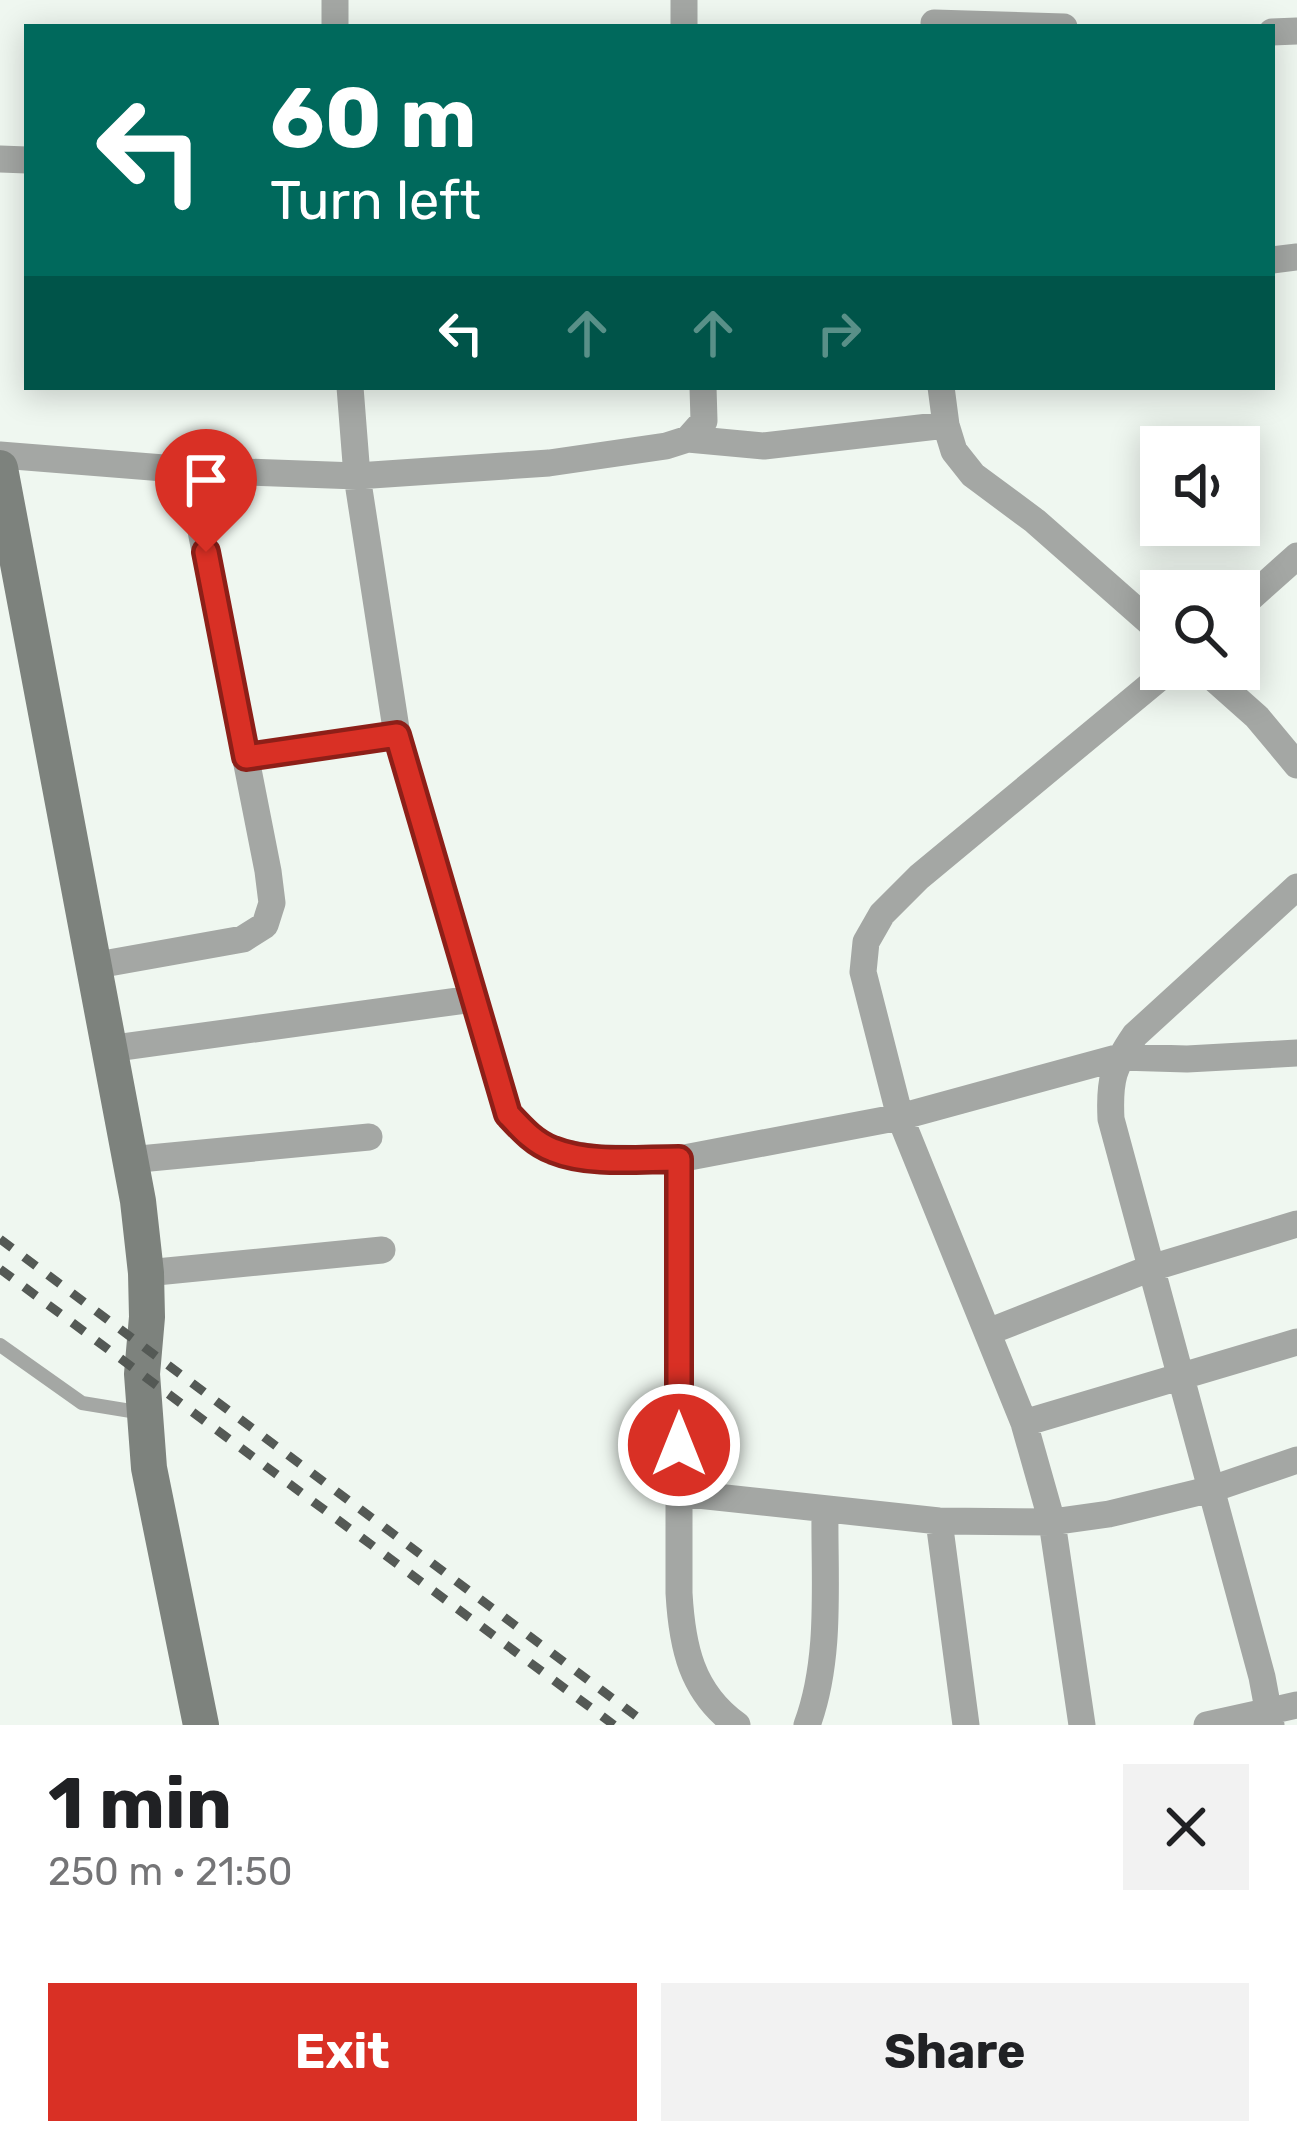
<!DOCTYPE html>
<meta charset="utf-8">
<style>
:root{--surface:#fff;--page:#f2f2f2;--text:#202124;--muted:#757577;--accent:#d93025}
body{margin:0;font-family:Rubik,sans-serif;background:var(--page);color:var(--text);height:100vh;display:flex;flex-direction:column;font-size:45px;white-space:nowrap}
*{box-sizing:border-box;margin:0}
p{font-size:39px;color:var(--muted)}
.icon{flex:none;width:66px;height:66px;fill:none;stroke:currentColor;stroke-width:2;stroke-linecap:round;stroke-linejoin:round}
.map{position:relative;height:1725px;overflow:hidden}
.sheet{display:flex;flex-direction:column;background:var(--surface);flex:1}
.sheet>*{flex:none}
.hud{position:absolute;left:24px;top:24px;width:1251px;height:366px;border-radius:0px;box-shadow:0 6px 30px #0003;background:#00695c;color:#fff;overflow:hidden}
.controls{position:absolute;left:1140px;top:426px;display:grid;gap:24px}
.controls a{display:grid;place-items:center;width:120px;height:120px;border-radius:0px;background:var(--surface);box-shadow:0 6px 30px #0003;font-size:60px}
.pin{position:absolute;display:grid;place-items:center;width:102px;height:102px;color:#fff;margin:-123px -51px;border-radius:50% 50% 50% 0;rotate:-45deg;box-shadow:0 0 12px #0007}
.pin .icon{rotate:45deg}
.me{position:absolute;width:132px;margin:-66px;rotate:0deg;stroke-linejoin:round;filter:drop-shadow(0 0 9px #0008)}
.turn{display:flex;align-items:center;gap:42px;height:252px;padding:0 48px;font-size:54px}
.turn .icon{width:156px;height:156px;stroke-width:2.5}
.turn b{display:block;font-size:84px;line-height:102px}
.lanes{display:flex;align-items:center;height:114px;padding:0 48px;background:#0003;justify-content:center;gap:60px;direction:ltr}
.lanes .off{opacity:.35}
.round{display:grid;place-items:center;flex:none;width:126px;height:126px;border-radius:0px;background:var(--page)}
.headline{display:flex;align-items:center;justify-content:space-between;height:204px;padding:0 48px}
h1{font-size:72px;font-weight:700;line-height:90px}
.primary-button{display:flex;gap:24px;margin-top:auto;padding:24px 48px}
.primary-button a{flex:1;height:138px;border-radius:0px;background:var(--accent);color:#fff;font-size:48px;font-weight:700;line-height:138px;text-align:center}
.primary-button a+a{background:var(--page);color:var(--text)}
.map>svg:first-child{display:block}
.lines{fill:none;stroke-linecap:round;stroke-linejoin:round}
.lane{stroke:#a4a7a4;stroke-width:14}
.street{stroke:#a4a7a4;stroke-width:27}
.secondary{stroke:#7d827d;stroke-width:36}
.rail{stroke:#545955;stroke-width:9;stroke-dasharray:15 15;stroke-linecap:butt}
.route-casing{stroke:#8d1f18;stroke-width:30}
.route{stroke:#d93025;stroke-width:21}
</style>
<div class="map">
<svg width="1297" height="1725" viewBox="0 0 1297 1725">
<rect width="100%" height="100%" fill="#eff7f0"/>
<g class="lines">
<path class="lane" d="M0,1345L82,1403L143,1413"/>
<path class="street" d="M684,0V27
M934,23L1064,27
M335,27V0
M1272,32L1297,31
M0,159L27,160
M1272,260L1297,257
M350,387L357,476L397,735L508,1114L529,1136L554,1151L596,1158L679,1159L900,1117L1120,1057L1187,1059L1297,1053
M941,387L946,425L954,451L973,475L1035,521L1161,632
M688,439L764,446L946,425
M0,455L189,470L357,476L549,463L666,446L688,439L704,421L703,387
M1239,608L1297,556
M1203,669L1257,717L1297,765
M246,757L397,735
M92,966L243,939L265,925L272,903L268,871L189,470
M108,1049L473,999
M679,1159V1593C682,1646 691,1692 737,1725
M129,1160L369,1137
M146,1273L382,1250
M988,1332L1151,1268L1297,1224
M1024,1423L1297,1342
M679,1493L939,1521L1052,1522L1109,1514L1212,1489L1297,1460
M939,1521L966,1725
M807,1725C832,1658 824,1579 825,1509
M1082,1725L1052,1522L1024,1423L900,1117L863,972L866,942L882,914L919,877L1170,669
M1207,1725L1297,1705
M1271,1725L1262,1677L1111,1119C1109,1080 1113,1067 1135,1035L1297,887"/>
<path class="secondary" d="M0,468L138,1201L146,1273L147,1317L142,1374L149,1468L201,1725"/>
<path class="rail" d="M0,1239L648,1725
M0,1269L614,1725"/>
</g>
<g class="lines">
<defs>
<path id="route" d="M206,552L246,757L397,735L508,1114C521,1128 534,1143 553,1150C590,1165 639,1159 679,1159V1445"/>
</defs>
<use href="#route" class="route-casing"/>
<use href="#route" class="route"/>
</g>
</svg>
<div class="controls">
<a><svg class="icon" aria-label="sound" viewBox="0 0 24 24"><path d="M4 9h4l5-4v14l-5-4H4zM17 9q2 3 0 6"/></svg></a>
<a><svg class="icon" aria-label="search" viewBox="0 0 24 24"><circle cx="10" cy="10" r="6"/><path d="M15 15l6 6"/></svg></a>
</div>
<div class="pin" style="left:206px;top:552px;background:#d93025"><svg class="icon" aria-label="arrive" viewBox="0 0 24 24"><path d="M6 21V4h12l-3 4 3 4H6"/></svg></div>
<svg class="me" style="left:679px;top:1445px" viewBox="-20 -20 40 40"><circle r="17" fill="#d93025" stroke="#fff" stroke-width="3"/><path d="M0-11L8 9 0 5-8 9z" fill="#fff"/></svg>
<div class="hud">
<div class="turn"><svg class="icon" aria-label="left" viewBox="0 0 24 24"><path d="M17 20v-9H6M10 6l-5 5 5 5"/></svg><div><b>60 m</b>Turn left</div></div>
<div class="lanes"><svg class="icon" aria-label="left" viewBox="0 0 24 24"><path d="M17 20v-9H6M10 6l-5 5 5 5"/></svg><svg class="icon off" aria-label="ahead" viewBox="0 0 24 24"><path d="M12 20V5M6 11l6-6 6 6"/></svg><svg class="icon off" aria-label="ahead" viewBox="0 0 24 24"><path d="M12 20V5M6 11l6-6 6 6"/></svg><svg class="icon off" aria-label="right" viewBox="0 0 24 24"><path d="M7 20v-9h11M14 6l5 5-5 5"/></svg></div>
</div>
</div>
<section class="sheet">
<div class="headline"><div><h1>1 min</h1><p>250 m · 21:50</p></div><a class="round"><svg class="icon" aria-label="close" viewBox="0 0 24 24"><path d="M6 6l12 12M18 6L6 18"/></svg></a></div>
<div class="primary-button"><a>Exit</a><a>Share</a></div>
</section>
